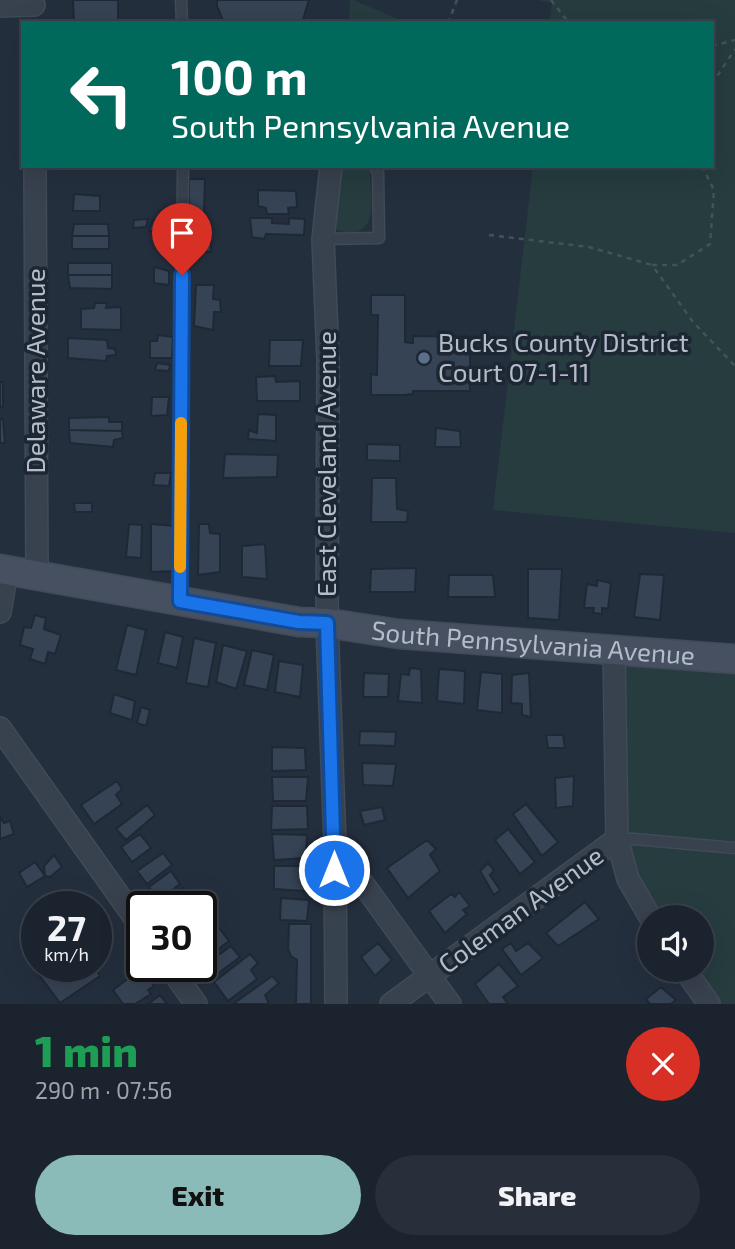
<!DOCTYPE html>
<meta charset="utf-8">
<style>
:root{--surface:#1b232e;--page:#282f3a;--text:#f1f3f6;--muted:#a0a4aa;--line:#39404a;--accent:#8bbbb9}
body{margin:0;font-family:"Exo 2",sans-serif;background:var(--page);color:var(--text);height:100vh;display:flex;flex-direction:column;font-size:26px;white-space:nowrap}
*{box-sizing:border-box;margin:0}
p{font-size:23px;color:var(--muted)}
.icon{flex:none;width:38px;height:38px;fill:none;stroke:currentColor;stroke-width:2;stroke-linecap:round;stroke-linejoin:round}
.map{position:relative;height:1004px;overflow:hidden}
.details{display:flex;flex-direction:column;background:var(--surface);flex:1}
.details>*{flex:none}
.guide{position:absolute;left:21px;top:21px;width:693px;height:147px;border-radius:0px;box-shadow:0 7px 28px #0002,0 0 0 2px var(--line);background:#00695c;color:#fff;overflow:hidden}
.buttons{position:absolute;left:637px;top:905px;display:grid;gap:14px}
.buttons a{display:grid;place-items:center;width:77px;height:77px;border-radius:50%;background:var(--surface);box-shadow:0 7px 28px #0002,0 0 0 2px var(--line);font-size:35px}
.speed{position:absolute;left:21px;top:891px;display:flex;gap:14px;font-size:35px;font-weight:700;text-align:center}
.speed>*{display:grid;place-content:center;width:91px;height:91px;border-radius:50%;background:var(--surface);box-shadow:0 7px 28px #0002,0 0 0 2px var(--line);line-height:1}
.speed small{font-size:18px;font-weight:400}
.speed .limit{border:4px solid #111;border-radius:10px;background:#fff;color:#111}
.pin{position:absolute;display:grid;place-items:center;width:60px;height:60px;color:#fff;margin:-72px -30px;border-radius:50% 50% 50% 0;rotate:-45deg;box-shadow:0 0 7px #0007}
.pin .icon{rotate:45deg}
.me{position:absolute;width:77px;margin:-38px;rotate:0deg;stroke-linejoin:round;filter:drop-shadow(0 0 5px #0008)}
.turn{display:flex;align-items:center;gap:24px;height:147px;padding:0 35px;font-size:32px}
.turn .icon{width:91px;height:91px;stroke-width:2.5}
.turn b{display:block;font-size:49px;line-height:60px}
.round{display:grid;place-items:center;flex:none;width:74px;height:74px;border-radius:37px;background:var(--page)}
.overview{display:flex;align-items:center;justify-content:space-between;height:119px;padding:0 35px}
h1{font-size:42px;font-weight:800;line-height:52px;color:#1e9e55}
.button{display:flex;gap:14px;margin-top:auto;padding:14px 35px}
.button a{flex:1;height:80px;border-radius:42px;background:var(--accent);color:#111;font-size:28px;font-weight:800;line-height:80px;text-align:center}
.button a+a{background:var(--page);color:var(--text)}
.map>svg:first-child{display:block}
.green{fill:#263c3f}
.building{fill:#364354;stroke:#1f2835;stroke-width:2}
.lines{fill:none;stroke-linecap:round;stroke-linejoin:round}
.service-casing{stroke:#414a57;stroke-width:13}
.minor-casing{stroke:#414a57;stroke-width:24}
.secondary-casing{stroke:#414a57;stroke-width:31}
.path{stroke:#3f5557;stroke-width:2.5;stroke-dasharray:5 5;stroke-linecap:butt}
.service{stroke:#38414e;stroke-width:10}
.minor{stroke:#38414e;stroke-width:21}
.secondary{stroke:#465061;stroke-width:28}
.route-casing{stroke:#114b97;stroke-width:18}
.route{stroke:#1a73e8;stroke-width:12}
.slow{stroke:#f59e0b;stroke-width:12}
.service-dot{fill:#5c6f8a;stroke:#1d2633;stroke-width:2.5}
.labels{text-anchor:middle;stroke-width:7;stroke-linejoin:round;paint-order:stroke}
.poi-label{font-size:26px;fill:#b4bcc9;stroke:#1d2633;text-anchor:start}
.street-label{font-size:26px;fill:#b4bcc9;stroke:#1d2633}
</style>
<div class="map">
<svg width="735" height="1004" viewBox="0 0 735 1004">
<rect width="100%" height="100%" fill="#242f3e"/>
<path class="green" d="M350,0H353L408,23H349Z
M539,0H735V533L493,510L533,166H712V23H549L552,3Z
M334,166H379L378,171L370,174C370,194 379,232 351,232C344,232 341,232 334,228Z
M625,663L735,672V1004H721L697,970H702V917H660L635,872L625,831Z"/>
<path class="building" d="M73,0H118V20L74,21Z
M217,0H309L302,23H224L217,6Z
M189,179H205L204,212H189Z
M258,190L296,191L297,207L288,208L289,214H267L266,208L258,206Z
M74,194L100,196V211H73Z
M250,218H272V223L289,224V218L305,219L304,235L266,234L264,239L252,237Z
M148,219L146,227L133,228L134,220Z
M153,220H167V232L149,231Z
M74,224H108L109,236H72Z
M203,235L211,236V252L202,251Z
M72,236H109V249H72Z
M68,263H112V275H68Z
M154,267L169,271V285L154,283Z
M68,275H112V289L70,288Z
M196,285H214L213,299L220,300L221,312H214L213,330L194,326Z
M371,295H405V342L413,343V336L470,337V391H413V394L404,395H371V374L377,375L378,315H371Z
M95,303H107L106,308L121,307V330L81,329V309L94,308Z
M158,335L173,337L172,358H150V341H157Z
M68,338L107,340L108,348L115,349L116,355L107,356L106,361L68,358Z
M270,340H303L301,366H269Z
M157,363L170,365L169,371L155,370Z
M275,376L276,382L300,381V401H257L256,377Z
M0,382H3V407H0Z
M152,397H169L167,415L151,416Z
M258,414L276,415V441L248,439L249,430L257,433Z
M109,417V422H122V431L69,430V418Z
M0,419H3L5,443H0Z
M436,428L460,431L461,447H435Z
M69,430L122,431L123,438L114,440L113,447L70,443Z
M367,444L400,445V461L367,460Z
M225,454L278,455L277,477L223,478Z
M155,473H171L169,486L153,485Z
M372,478H396L397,509L408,511L407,522H371Z
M74,503H92V512H75Z
M129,524L142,525L141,558L126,557Z
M151,524L175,526V571L151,572Z
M199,524H209L210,533L220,534V572L198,575Z
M265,544L267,579L242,577V546Z
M416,568L415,592H370L371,569Z
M528,569H562L559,620L528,618Z
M640,574L664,575L660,620L634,617Z
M449,575H493L495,597H448Z
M597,580L611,583L608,609L602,608V614L593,613L594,608H584L587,584L597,586Z
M35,615L46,618L44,629L61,635L55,654L48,652L45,664L30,659L33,649L20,645L24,627L31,628Z
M127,625L146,630L136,675L116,670Z
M165,632L183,637L177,668L158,663Z
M194,638L216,643L208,687L186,683Z
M223,645L247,651L236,689L216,682Z
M252,650L274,655L267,690L244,685Z
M279,661L303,665L300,697L275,692Z
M410,668L421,669L422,703L398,701L401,674L409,675Z
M439,669L465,671L464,704L437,701Z
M481,672L502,674V713L477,710Z
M364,673L389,674L388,697H363Z
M529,673L531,717L522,715V704L511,703L512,675Z
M114,694L135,701L132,720L110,713Z
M141,707L150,710L146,726L137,723Z
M360,731L396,732L395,746L359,745Z
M546,735H563L565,748H548Z
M272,747L305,748L306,770L272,771Z
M362,763L396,764L393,786L363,785Z
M574,776L573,806L556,808L555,778Z
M272,777H308L306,801H273Z
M117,781L122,789L116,795L122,804L94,824L81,805Z
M526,804L558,842L542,856L513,814Z
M147,805L155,815L126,840L116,829Z
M272,806H307L308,829L271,830Z
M382,807L385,820L364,825L360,811Z
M0,817L4,823L10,821L14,834L0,839Z
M508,829L535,862L520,874L495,840Z
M140,834L151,848L132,862L121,847Z
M272,834L307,835L306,858L274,860Z
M427,840L436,849L430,855L440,871L408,898L387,868Z
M163,853L172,865L147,884L137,871Z
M54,855L62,867L50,877L45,876L44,866Z
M35,862L45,876L27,887L19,873Z
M488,863L494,870L490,875L500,890L494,895L480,871Z
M274,866H309L306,891L274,889Z
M171,871L180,884L158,901L149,887Z
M183,888L195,905L163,906L161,904Z
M459,892L470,906L463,910L467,914L445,933L429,911L451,894L455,897Z
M281,898L309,900L307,921L280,920Z
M585,902L599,919L558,946L546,933Z
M201,905L217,926L201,937V906H199Z
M96,924L110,944L96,955Z
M289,924H311V1004H296L297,960L291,956L288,949Z
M219,928L229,941L201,962V942Z
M378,943L392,960L375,976L361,957Z
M511,943L516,951L528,943L543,958L521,975L502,949Z
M231,946L240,957L213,977L203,966Z
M250,954L258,963L251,970L257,979L228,1001L214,982Z
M37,960V966H94L100,976L60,1003L31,964Z
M499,964L518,986L503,997L508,1004H489L475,984Z
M141,969L154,986L148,990L151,994L135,1004H123L113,990Z
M272,976L279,983L265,995L269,1004H233Z
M661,987L676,1000L671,1004H650L646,999Z
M160,995L167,1004H148Z"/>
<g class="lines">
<defs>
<path id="service" d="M181,0L182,23
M323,239L379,238L378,171L374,166
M180,598L183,166
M617,839H634L735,848"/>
<path id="minor" d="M0,6L34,5
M35,166L37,575
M331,166L323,239L328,360L327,623L335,845L336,1004
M0,612L7,570
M614,650L617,839L628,879L650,917
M0,728L142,928
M335,845L450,1004
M169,966L196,1004
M685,970L709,1004
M391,1004L617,839"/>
<g id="secondary">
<path id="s1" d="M0,569L299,622L327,623L399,634L735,659"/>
</g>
</defs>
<use href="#service" class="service-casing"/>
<use href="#minor" class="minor-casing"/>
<use href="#secondary" class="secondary-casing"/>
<path class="path" d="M551,0L569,23
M448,23L457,0
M712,46L735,40
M712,84L735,49
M702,166L714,190L710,244L677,265H652L693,322L735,366
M489,235L589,247L652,265"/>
<use href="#service" class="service"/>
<use href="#minor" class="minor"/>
<use href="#secondary" class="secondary"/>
</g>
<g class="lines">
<defs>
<path id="route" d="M182,275L180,601L299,622L327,623L334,870"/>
</defs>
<use href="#route" class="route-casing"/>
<use href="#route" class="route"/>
<path class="slow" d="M180,567L181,423"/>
</g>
<circle class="service-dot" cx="424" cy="358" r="7"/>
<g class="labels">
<g class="poi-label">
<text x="438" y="352">Bucks County District<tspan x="438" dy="30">Court 07-1-11</tspan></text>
</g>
<g class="street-label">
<text transform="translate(36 371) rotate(-90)" y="9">Delaware Avenue</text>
<text transform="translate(327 464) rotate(-90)" y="9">East Cleveland Avenue</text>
<text dy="9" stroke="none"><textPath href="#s1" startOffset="539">South Pennsylvania Avenue</textPath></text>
<text transform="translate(521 910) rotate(-36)" y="9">Coleman Avenue</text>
</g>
</g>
</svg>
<div class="buttons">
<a><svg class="icon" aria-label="sound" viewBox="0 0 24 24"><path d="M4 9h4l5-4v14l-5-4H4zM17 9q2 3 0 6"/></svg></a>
</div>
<div class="speed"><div>27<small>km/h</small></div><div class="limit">30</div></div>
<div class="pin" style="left:182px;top:275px;background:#d93025"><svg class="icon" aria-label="arrive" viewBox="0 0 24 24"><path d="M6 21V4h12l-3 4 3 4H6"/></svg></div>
<svg class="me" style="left:334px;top:870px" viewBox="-20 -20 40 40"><circle r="17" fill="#1a73e8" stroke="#fff" stroke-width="3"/><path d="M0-11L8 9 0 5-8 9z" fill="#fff"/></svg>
<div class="guide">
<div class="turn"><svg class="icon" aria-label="left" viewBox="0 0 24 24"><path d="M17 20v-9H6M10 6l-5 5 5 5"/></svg><div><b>100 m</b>South Pennsylvania Avenue</div></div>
</div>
</div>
<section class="details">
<div class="overview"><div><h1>1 min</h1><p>290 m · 07:56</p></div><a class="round" style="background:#d93025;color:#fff"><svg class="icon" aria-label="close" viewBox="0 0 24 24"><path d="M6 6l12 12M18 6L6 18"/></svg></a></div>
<div class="button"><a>Exit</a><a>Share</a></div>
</section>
